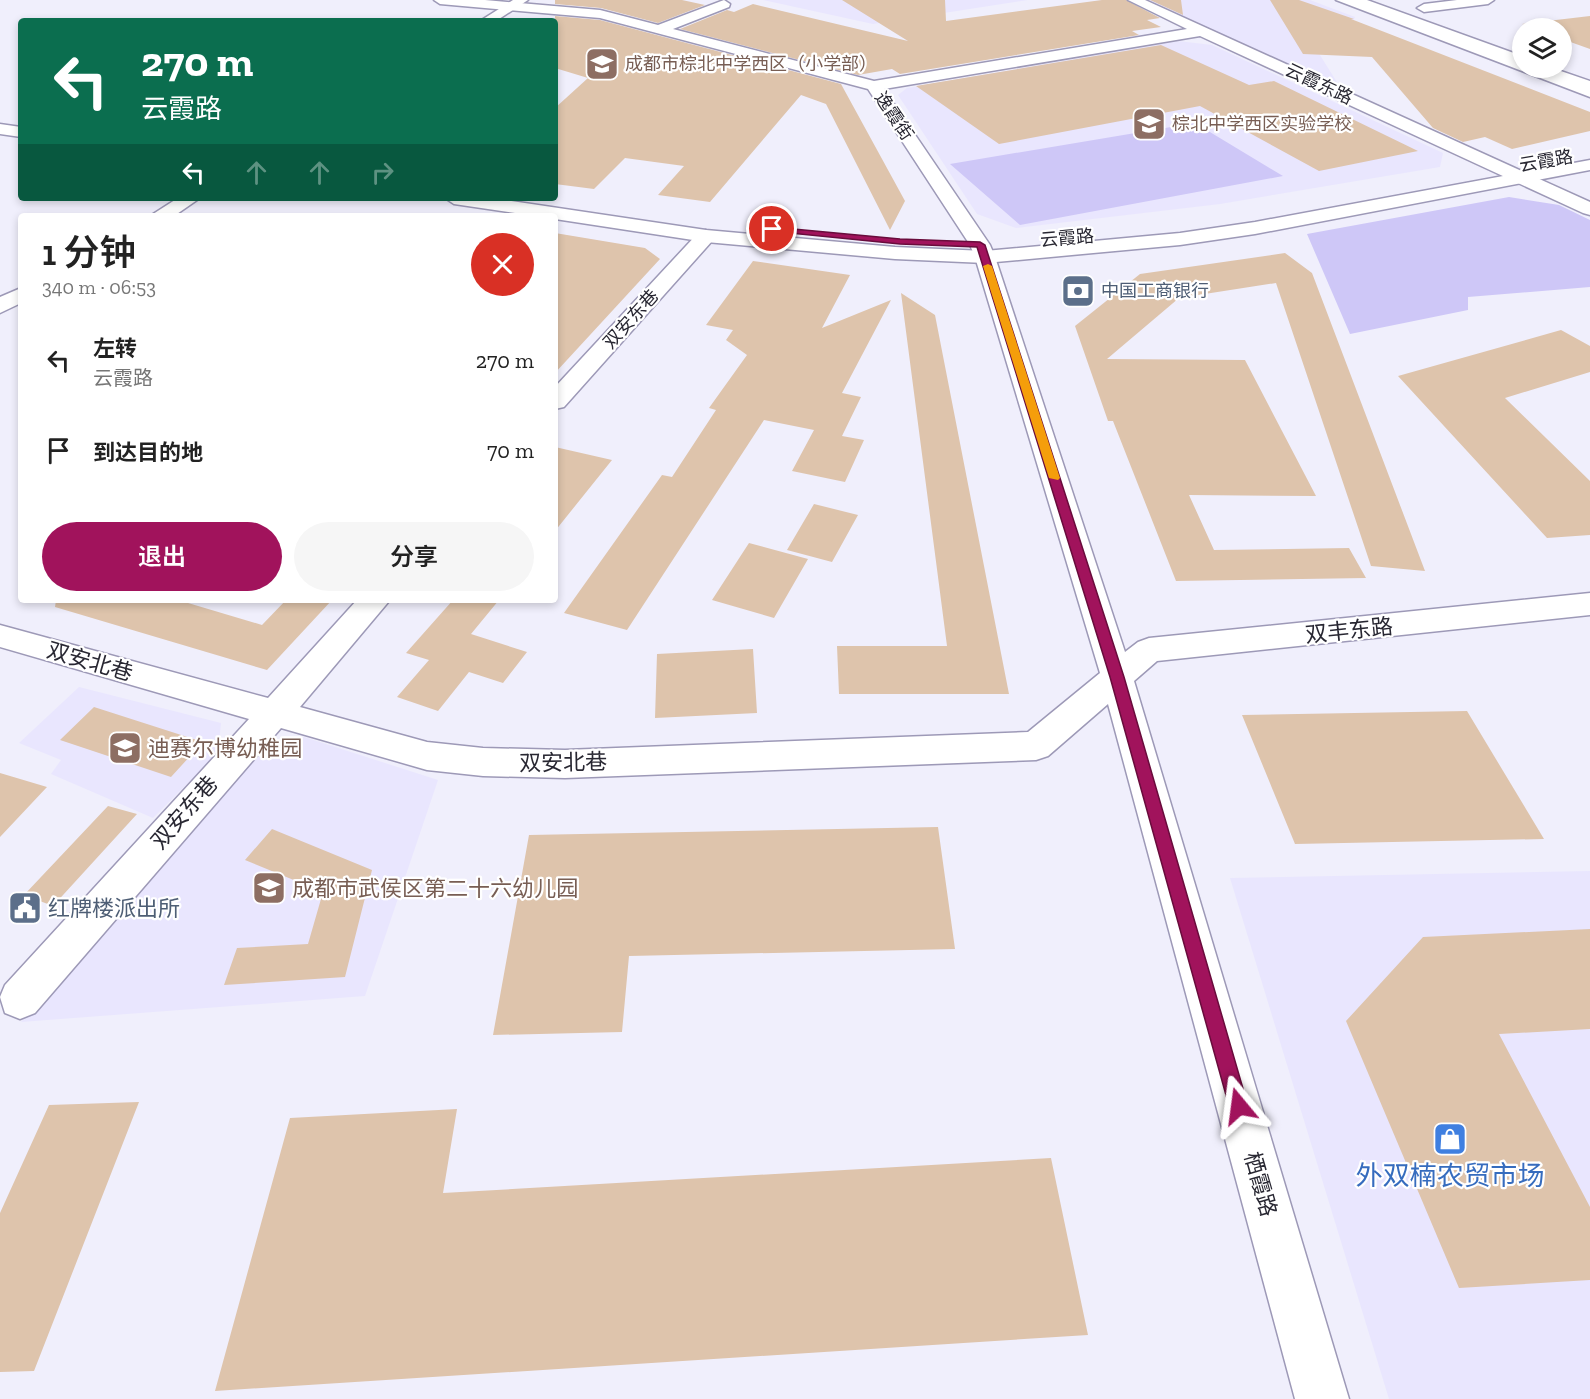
<!DOCTYPE html>
<html lang="zh">
<meta charset="utf-8">
<style>
:root{--surface:#fff;--page:#f6f6f6;--text:#222;--muted:#767676;--accent:#a1135c}
body{margin:0;font-family:"Zilla Slab","Noto Sans SC",serif;background:var(--page);color:var(--text);height:100vh;display:flex;flex-direction:column;font-size:22px;white-space:nowrap}
*{box-sizing:border-box;margin:0}
p{font-size:20px;color:var(--muted)}
.icon{flex:none;width:33px;height:33px;fill:none;stroke:currentColor;stroke-width:2;stroke-linecap:round;stroke-linejoin:round}
.map{position:relative;flex:1;overflow:hidden}
.drawer{position:absolute;left:18px;top:213px;width:540px;height:390px;display:flex;flex-direction:column;background:var(--surface);border-radius:6px;box-shadow:0 3px 9px #0003}
.drawer>*{flex:none}
.top-card{position:absolute;left:18px;top:18px;width:540px;height:183px;border-radius:6px;box-shadow:0 3px 9px #0003;background:#0b6e4f;color:#fff;overflow:hidden}
.buttons{position:absolute;left:1512px;top:18px;display:grid;gap:12px}
.buttons a{display:grid;place-items:center;width:60px;height:60px;border-radius:50%;background:var(--surface);box-shadow:0 3px 9px #0003;font-size:30px}
.pin{position:absolute;display:grid;place-items:center;width:51px;height:51px;color:#fff;margin:-26px;border:3px solid #fff;border-radius:50%;box-shadow:0 2px 6px #0007}
.me{position:absolute;width:66px;margin:-33px;rotate:344deg;stroke-linejoin:round;filter:drop-shadow(0 0 4px #0008)}
.turn{display:flex;align-items:center;gap:21px;height:126px;padding:0 24px;font-size:27px}
.turn .icon{width:78px;height:78px;stroke-width:2.5}
.turn b{display:block;font-size:42px;line-height:51px}
.lanes{display:flex;align-items:center;height:57px;padding:0 24px;background:#0003;justify-content:center;gap:30px;direction:ltr}
.lanes .off{opacity:.35}
.round{display:grid;place-items:center;flex:none;width:63px;height:63px;border-radius:32px;background:var(--page)}
.summary{display:flex;align-items:center;justify-content:space-between;height:102px;padding:0 24px}
h1{font-size:36px;font-weight:600;line-height:45px}
.action{display:flex;gap:12px;margin-top:auto;padding:12px 24px}
.action a{flex:1;height:69px;border-radius:36px;background:var(--accent);color:#fff;font-size:24px;font-weight:600;line-height:69px;text-align:center}
.action a+a{background:var(--page);color:var(--text)}
ul{padding:0;list-style:none}
li{display:flex;align-items:center;gap:18px;height:90px;padding:0 24px}
li div{flex:1}
li b{display:block;font-size:22px}
li em{font-style:normal}
.map>svg:first-child{display:block}
.built{fill:#e9e6fe}
.green{fill:#cec7f7}
.building{fill:#dec4ac}
.lines{fill:none;stroke-linecap:round;stroke-linejoin:round}
.street-casing{stroke:#9d99b7;stroke-width:3}
.secondary-casing{stroke:#9d99b7;stroke-width:3}
.primary-casing{stroke:#9d99b7;stroke-width:3}
.highway-casing{stroke:#9d99b7;stroke-width:3}
.street{fill:#fff;fill-rule:evenodd}
.secondary{fill:#fff;fill-rule:evenodd}
.primary{fill:#fff;fill-rule:evenodd}
.highway{fill:#fff;fill-rule:evenodd}
.route{fill:#a1135c;stroke:#690c3c;stroke-width:1.5}
.slow{fill:#f59e0b}
.labels{text-anchor:middle;stroke-width:4.5;stroke-linejoin:round;paint-order:stroke}
.far-education-label{font-size:18px;fill:#785e54;stroke:#fff;text-anchor:start}
.far-street-label{font-size:18px;fill:#282732;stroke:#fff}
.far-service-label{font-size:18px;fill:#4e5e75;stroke:#fff;text-anchor:start}
.street-label{font-size:22px;fill:#282732;stroke:#fff}
.education-label{font-size:22px;fill:#785e54;stroke:#fff;text-anchor:start}
.service-label{font-size:22px;fill:#4e5e75;stroke:#fff;text-anchor:start}
.near-shop-label{font-size:27px;fill:#366cbe;stroke:#fff}
</style>
<div class="map">
<svg width="1590" height="1399" viewBox="0 0 1590 1399">
<rect width="100%" height="100%" fill="#f0effc"/>
<path class="built" d="M763,0H1028L873,24Z
M1144,0H1310L1355,17L1349,31L1308,36L1340,87Z
M1178,41L1212,45L1443,153L1440,167L1220,204L1016,228L977,214L898,95L907,88Z
M79,687L221,723L218,753L153,818L51,774L61,760L19,743Z
M304,737L438,780L365,996L21,1022L257,750Z
M1590,871V1399H1389L1230,878Z"/>
<path class="green" d="M1195,123L1283,176L1020,225L950,164Z
M1509,197L1559,205L1590,220V287L1468,297V310L1350,334L1307,234Z"/>
<path class="building" d="M555,0H682L705,5L658,23L601,8L555,4Z
M842,0H945L946,21L1102,0H1126L1160,18L1147,20L1161,27L1132,31L1139,35L900,74L892,69L858,75L680,29L727,10L734,12L753,4L908,41Z
M1150,0H1181L1183,15Z
M1270,0H1299L1354,19H1351L1590,112V131L1512,149L1485,137L1463,142L1433,128L1372,57L1303,54Z
M555,16L600,20L841,84L905,201L890,230L826,104L801,95L710,202L658,195L684,166L625,158L594,189L555,184V108L588,78L555,68Z
M1590,16V49L1562,39V28H1534L1522,24Z
M1161,45L1249,85L1274,81L1418,151L1319,171L1200,106L999,144L916,86Z
M555,233L645,248L660,259L555,373Z
M1285,253L1312,273L1425,571L1371,566L1276,283L1179,298L1107,359L1245,360L1316,496L1189,495L1214,550L1349,548L1366,578L1176,581L1113,421H1108L1075,326L1140,274Z
M753,261L850,275L822,328L891,300L842,393L861,397L842,436L864,440L845,482L792,471L814,430L764,420L627,630L564,613L662,475L672,477L716,410L709,408L747,355L726,340L733,330L706,325Z
M901,293L935,315L1009,694H839L837,646H947Z
M1561,330L1590,346V372L1505,398L1590,481V535L1547,538L1398,376Z
M555,447L612,460L555,531Z
M814,504L858,515L832,562L787,550Z
M749,543L808,559L774,618L712,600Z
M56,600H178L262,625L286,600H332L267,670L55,607Z
M453,600H499L471,634L527,652L503,683L469,672L438,711L397,697L429,660L406,653Z
M753,649L757,713L655,718L657,654Z
M94,707L203,742L171,777L60,740Z
M1467,711L1544,839L1295,844L1242,715Z
M0,773L47,787L0,837Z
M108,806L137,814L53,906L24,895Z
M938,827L955,949L629,956L622,1032L493,1035L529,835Z
M272,829L372,870L345,977L224,985L237,948L308,944L323,892L245,860Z
M1590,929V1029L1499,1034L1590,1207V1280L1459,1288L1346,1021L1423,937Z
M139,1102L34,1371L0,1372V1213L49,1105Z
M457,1109L443,1193L1051,1158L1088,1335L215,1391L290,1118Z"/>
<g class="lines">
<defs>
<path id="street" d="M434,0H485L600,10L658,25L724,0L730,4L729,7L673,29L874,81L1187,29L1128,0H1145L1590,202V215L1583,213L1200,36L884,89L990,245L995,257L1125,652L1138,642L1149,638L1590,593V615L1157,661L1134,681L1349,1399H1295L1108,704L1048,756L1036,760L565,778L483,776L427,770L281,728L35,1013L20,1019L5,1013L0,997L5,985L249,719L0,647V625L268,698L357,600H390L300,707L427,742L483,748L565,750L1028,732L1100,673L975,257L970,245L868,89L600,18L440,4Z
M1457,0H1494L1488,4L1424,12L1417,8L1424,4Z
M706,230L716,236L713,240L564,407L555,409V387L699,232Z"/>
<path id="secondary" d="M513,0H528L496,21H480Z
M0,124L21,127V137L0,134Z
M1590,160V170L1255,234L1180,245L985,263L895,259L706,242L555,219V216H536L454,204L445,198H491L706,230L895,247L985,251L1180,233L1255,222Z
M178,198H200L174,216H150Z
M21,288V303L0,313V297Z"/>
<path id="primary" d="M1336,0H1354L1522,62V68H1537L1590,87V97Z"/>
<path id="highway" d="M1349,0H1367L1522,56V65Z
M1532,68H1552L1590,81V91L1534,71Z"/>
</defs>
<use href="#street" class="street-casing"/>
<use href="#secondary" class="secondary-casing"/>
<use href="#primary" class="primary-casing"/>
<use href="#highway" class="highway-casing"/>
<use href="#street" class="street"/>
<use href="#secondary" class="secondary"/>
<use href="#primary" class="primary"/>
<use href="#highway" class="highway"/>
</g>
<path class="route" d="M772,227L900,239L980,242L985,245L1124,677L1248,1106L1245,1112L1239,1115L1232,1112L1229,1106L1110,677L977,247L900,244L769,231Z"/>
<path class="slow" d="M988,264L992,266L1060,478L1058,480L1049,478L983,266Z"/>
<defs>
<symbol id="school-square" viewBox="-11 -11 22 22"><rect x="-9" y="-9" width="18" height="18" rx="4" fill="#8d6e63" stroke="#fff"/><path d="M0-5L7-2L0 1L-7-2ZM-4 1L0 2.5L4 1V4Q0 6-4 4Z" fill="#fff"/></symbol>
<symbol id="bank-square" viewBox="-11 -11 22 22"><rect x="-9" y="-9" width="18" height="18" rx="4" fill="#5c6f8a" stroke="#fff"/><path d="M-6-4H6V4H-6ZM0-2.3a2.3 2.3 0 1 0 0 4.6a2.3 2.3 0 1 0 0-4.6Z" fill="#fff"/></symbol>
<symbol id="civic-square" viewBox="-11 -11 22 22"><rect x="-9" y="-9" width="18" height="18" rx="4" fill="#5c6f8a" stroke="#fff"/><path d="M-.6-6.5H3V-4.5H.6V-3L4-1V1h2V6H-6V1h2V-1L-.6-3ZM-1.2 2.5V6h2.4V2.5Z" fill="#fff"/></symbol>
<symbol id="shop-square" viewBox="-11 -11 22 22"><rect x="-9" y="-9" width="18" height="18" rx="4" fill="#3f7fe0" stroke="#fff"/><path d="M-5-2.5h2.3a2.7 3.5 0 0 1 5.4 0H5L5.5 6h-11ZM-1.5-2.5h3a1.5 2.3 0 0 0-3 0Z" fill="#fff"/></symbol>
</defs>
<g fill-rule="evenodd">
<use href="#school-square" x="583" y="45" width="38" height="38"/>
<use href="#school-square" x="1130" y="105" width="38" height="38"/>
<use href="#bank-square" x="1059" y="272" width="38" height="38"/>
<use href="#school-square" x="106" y="729" width="38" height="38"/>
<use href="#school-square" x="250" y="869" width="38" height="38"/>
<use href="#civic-square" x="6" y="889" width="38" height="38"/>
<use href="#shop-square" x="1431" y="1120" width="38" height="38"/>
</g>
<g class="labels">
<g class="far-education-label">
<text x="625" y="70">成都市棕北中学西区（小学部）</text>
<text x="1172" y="130">棕北中学西区实验学校</text>
</g>
<g class="far-street-label">
<text transform="translate(1319 84) rotate(25)" y="6">云霞东路</text>
<text transform="translate(894 116) rotate(56)" y="6">逸霞街</text>
<text transform="translate(1546 161) rotate(-10)" y="6">云霞路</text>
<text transform="translate(1067 238) rotate(-5)" y="6">云霞路</text>
<text transform="translate(631 319) rotate(-48)" y="6">双安东巷</text>
</g>
<g class="far-service-label">
<text x="1101" y="297">中国工商银行</text>
</g>
<g class="street-label">
<text transform="translate(1349 630) rotate(-6)" y="8">双丰东路</text>
<text transform="translate(90 661) rotate(16)" y="8">双安北巷</text>
<text transform="translate(563 762) rotate(-1)" y="8">双安北巷</text>
<text transform="translate(184 812) rotate(-49)" y="8">双安东巷</text>
<text transform="translate(1261 1184) rotate(74)" y="8">栖霞路</text>
</g>
<g class="education-label">
<text x="148" y="756">迪赛尔博幼稚园</text>
<text x="292" y="896">成都市武侯区第二十六幼儿园</text>
</g>
<g class="service-label">
<text x="48" y="916">红牌楼派出所</text>
</g>
<g class="near-shop-label">
<text x="1450" y="1185">外双楠农贸市场</text>
</g>
</g>
</svg>
<div class="buttons">
<a><svg class="icon" aria-label="layers" viewBox="0 0 24 24"><path d="M12 4l9 5-9 5-9-5zM3 14l9 5 9-5"/></svg></a>
</div>
<div class="pin" style="left:772px;top:229px;background:#d93025"><svg class="icon" aria-label="arrive" viewBox="0 0 24 24"><path d="M6 21V4h12l-3 4 3 4H6"/></svg></div>
<svg class="me" style="left:1239px;top:1106px" viewBox="-20 -20 40 40"><path d="M0-17L14 15 0 8-14 15z" fill="#a1135c" stroke="#fff" stroke-width="4"/></svg>
<div class="top-card">
<div class="turn"><svg class="icon" aria-label="left" viewBox="0 0 24 24"><path d="M17 20v-9H6M10 6l-5 5 5 5"/></svg><div><b>270 m</b>云霞路</div></div>
<div class="lanes"><svg class="icon" aria-label="left" viewBox="0 0 24 24"><path d="M17 20v-9H6M10 6l-5 5 5 5"/></svg><svg class="icon off" aria-label="ahead" viewBox="0 0 24 24"><path d="M12 20V5M6 11l6-6 6 6"/></svg><svg class="icon off" aria-label="ahead" viewBox="0 0 24 24"><path d="M12 20V5M6 11l6-6 6 6"/></svg><svg class="icon off" aria-label="right" viewBox="0 0 24 24"><path d="M7 20v-9h11M14 6l5 5-5 5"/></svg></div>
</div>
<section class="drawer">
<div class="summary"><div><h1>1 分钟</h1><p>340 m · 06:53</p></div><a class="round" style="background:#d93025;color:#fff"><svg class="icon" aria-label="close" viewBox="0 0 24 24"><path d="M6 6l12 12M18 6L6 18"/></svg></a></div>
<ul>
<li><svg class="icon" aria-label="left" viewBox="0 0 24 24"><path d="M17 20v-9H6M10 6l-5 5 5 5"/></svg><div><b>左转</b><p>云霞路</p></div><em>270 m</em></li>
<li><svg class="icon" aria-label="arrive" viewBox="0 0 24 24"><path d="M6 21V4h12l-3 4 3 4H6"/></svg><div><b>到达目的地</b></div><em>70 m</em></li>
</ul>
<div class="action"><a>退出</a><a>分享</a></div>
</section>
</div>
